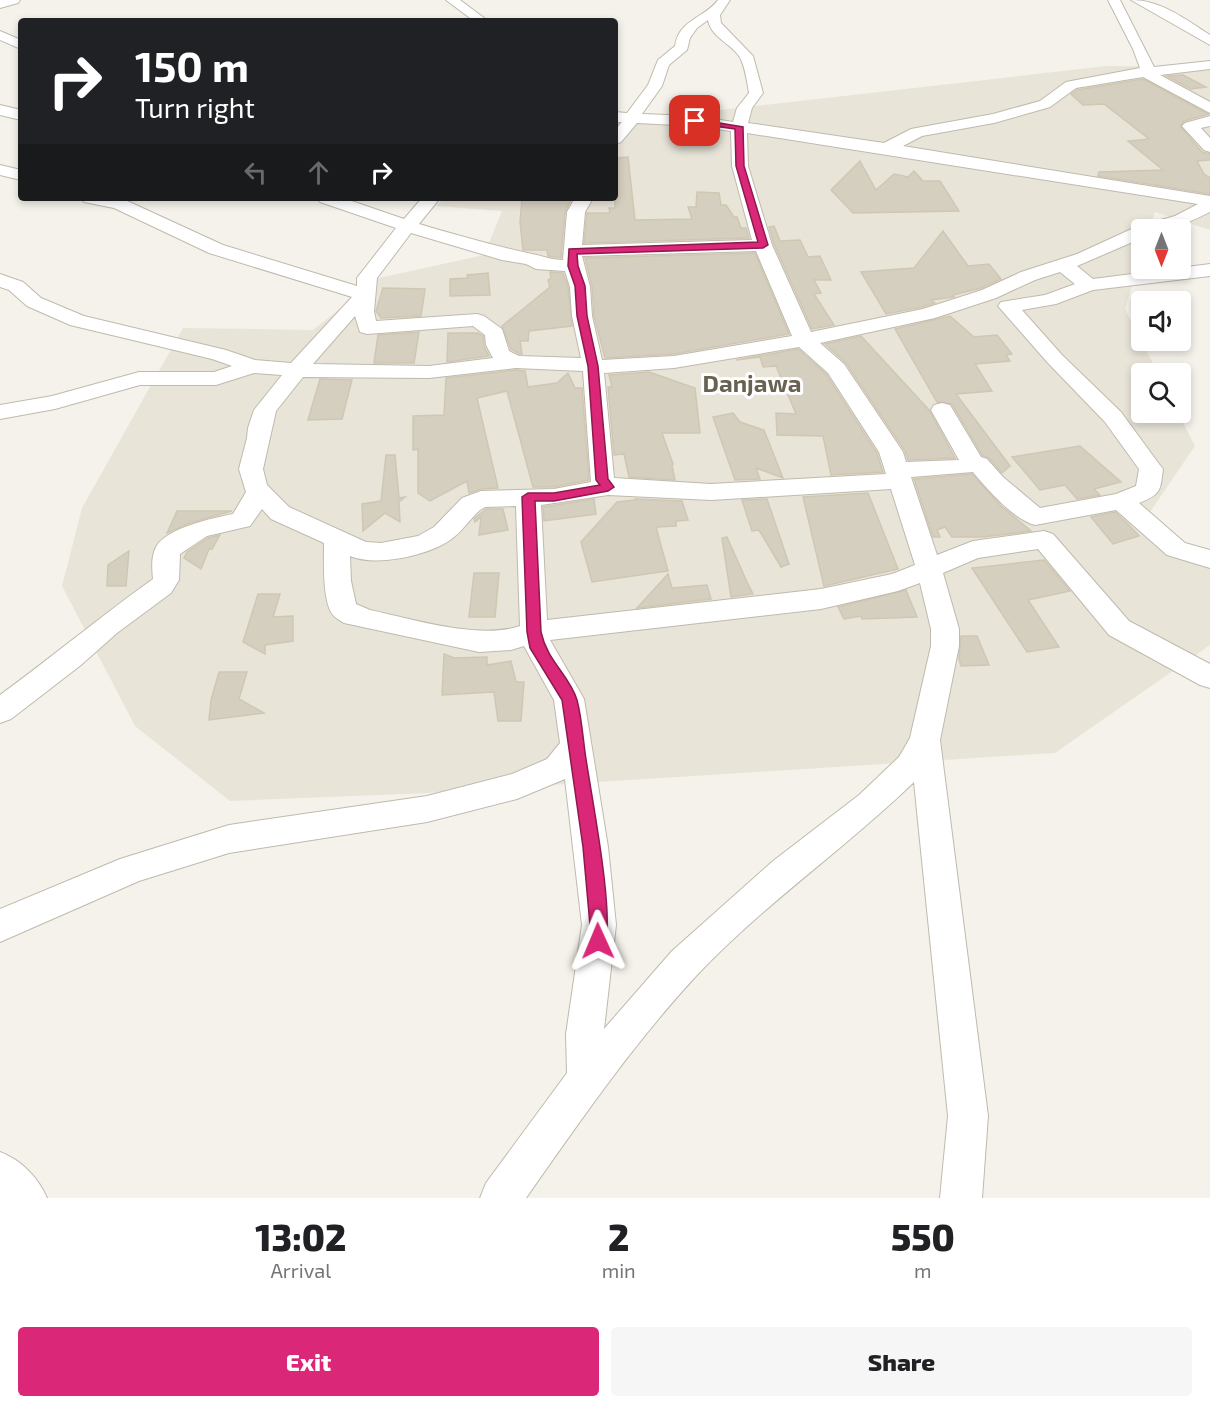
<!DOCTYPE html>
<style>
:root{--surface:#fff;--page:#f6f6f6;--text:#202124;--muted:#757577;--accent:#db2777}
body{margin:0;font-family:"Exo 2",sans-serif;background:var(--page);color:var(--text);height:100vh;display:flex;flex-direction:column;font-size:22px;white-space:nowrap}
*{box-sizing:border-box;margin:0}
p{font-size:20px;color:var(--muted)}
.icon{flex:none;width:33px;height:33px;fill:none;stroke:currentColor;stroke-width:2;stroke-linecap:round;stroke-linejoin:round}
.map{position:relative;height:1198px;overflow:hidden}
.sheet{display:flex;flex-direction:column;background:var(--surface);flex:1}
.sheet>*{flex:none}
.top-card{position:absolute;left:18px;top:18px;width:600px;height:183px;border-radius:6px;box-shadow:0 3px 9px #0003;background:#202124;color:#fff;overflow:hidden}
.needle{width:39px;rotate:180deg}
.tools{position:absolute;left:1131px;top:219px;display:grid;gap:12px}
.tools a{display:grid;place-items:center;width:60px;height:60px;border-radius:6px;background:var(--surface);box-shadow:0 3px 9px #0003;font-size:30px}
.pin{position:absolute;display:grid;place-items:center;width:51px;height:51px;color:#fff;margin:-26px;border-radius:12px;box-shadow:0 3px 9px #0006}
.me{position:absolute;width:66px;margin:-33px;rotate:359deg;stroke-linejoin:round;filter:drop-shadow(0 0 4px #0008)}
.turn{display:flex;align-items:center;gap:21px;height:126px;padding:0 18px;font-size:27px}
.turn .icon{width:78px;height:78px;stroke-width:2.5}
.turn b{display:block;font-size:42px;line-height:51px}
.lanes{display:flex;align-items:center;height:57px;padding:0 18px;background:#0003;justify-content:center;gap:30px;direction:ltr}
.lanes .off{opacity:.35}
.eta{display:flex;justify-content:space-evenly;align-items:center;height:102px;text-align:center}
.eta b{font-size:36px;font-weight:800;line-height:42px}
.button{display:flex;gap:12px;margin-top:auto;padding:12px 18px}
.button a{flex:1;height:69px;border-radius:6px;background:var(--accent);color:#fff;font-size:24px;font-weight:800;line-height:69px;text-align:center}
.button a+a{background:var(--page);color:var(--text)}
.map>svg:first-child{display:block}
.residential{fill:#e8e4d8}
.building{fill:#d5cfc0;stroke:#d0c7b3;stroke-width:1.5}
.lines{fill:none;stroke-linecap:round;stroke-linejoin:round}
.minor-casing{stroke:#bfbaad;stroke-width:2}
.minor{fill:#fff;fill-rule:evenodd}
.route{fill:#db2777;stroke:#8e194d;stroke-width:1.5}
.labels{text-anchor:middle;stroke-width:6;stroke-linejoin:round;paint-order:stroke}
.quarter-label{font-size:24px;font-weight:bold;fill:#6a6250;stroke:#fff}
</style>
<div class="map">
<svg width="1210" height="1198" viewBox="0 0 1210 1198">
<rect width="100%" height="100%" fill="#f4f2ea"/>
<path class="residential" d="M1107,66L1210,67V230L1155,212L1149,229L1142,230L1141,255L1125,309L1158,373L1142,374V412L1178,413L1195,446L1150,512L1210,568V645L1055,753L427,793L230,801L135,726L62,586L82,508L183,328L313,330L379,278L484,255L502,211L436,206L445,198H615V122Z"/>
<path class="building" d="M1183,75L1206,87L1191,89L1167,76Z
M1143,79L1208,114L1184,121L1180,126L1202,152L1210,154V160L1197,161L1204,174L1210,178V194L1098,176L1099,172L1163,170L1128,141L1149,139L1104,104L1083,105L1071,94L1077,90Z
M628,157L635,220L692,219L688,207H696L697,192L719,193L721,205H726L734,217H737L741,228H746L749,238L584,243L587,213H610L609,208H615V158Z
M860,161L876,190L894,174L908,177L914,171L923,181H940L959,211L853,213L831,190Z
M522,198H572L565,212L561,258L548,256L547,250H523L520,222Z
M774,226L780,241L800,240L808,257L820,256L831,280H814L821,293L814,294L834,325L812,329L774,244L769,227Z
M943,231L968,266L989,264L1001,279L981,288L953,295L954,297L931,300L935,303L922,307L886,314L861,272L914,268Z
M755,253L789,334L674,354L605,358L594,316L592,286L585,258Z
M550,272L563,273L568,287L572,326L529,331L528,341H520L522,354H520L511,349L502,326L550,287L548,280L551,278Z
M488,273L490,295L450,296V279L468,278L467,275Z
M383,288L425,289L421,316L381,318L376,311Z
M950,316L974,337L997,335L1012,354L1006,355L1010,361L975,364L992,391L956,394L1010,466L1002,473L989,458L982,455L952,404L937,402L895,329Z
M419,332L414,363H374L378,335Z
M448,333H478L483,336L484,346L489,356L447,362Z
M861,336L929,410L955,458L908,460L905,451L846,363L825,344Z
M798,349L826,374L877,453L883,472L831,475L823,436L777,435L776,413L796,414L776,366L763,367L760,357L736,360Z
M516,370L525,371L528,387L557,383L568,373L575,388H582L589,480L554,487H533L507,391L477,398L498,488L481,489L469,493L467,481L430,501L418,493V449L413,450V416L444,415L446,378Z
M649,372L695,388L700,433H662L673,464L672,466L675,480L629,477L624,454L614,455L608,387H612L609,375Z
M320,379L352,380L342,419L308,420Z
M733,413L740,422L764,430L783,478L756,468L760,479L735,480L713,417Z
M1080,446L1121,482L1094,489L1100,495L1077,499L1065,485L1040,490L1012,457Z
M386,455H395L399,498L405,497L399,502L400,522L385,513L363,531L362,504L381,501Z
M972,474L1000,505L1031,531L983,537H952L945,527L937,530L940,537H933L914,479Z
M868,493L898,569L824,586L803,497Z
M594,499L596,514L544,521L543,507Z
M635,499L682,501L688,520L676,521V526L656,527L668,571L592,582L581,542L617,502L635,500Z
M767,499L789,564L781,567L759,530L752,531L742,500Z
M486,509H503L508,530L479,535L481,517L475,522L474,519Z
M177,511H232L190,523L167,533Z
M1115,512L1128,524L1139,536L1113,544L1091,517Z
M220,535L212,549H209L201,569L184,558L187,552L208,538Z
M727,537L747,582L753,594L731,597L722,538Z
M129,551L126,586H107L108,565Z
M1044,560L1070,591L1028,600L1059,647L1027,652L972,568Z
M474,573H499L495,617H469Z
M668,574L672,588L707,585L711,599L637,608Z
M906,590L917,617L862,619L861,616L844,619L838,607Z
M258,594H280L273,617L293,616V641L265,645V654L243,642Z
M961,636H977L989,665L961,666L959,659Z
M444,654L454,658L487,657V665L511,661L516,682H524L521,721H498L494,692L442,695Z
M219,672H247L239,699L264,713L209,720L211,700Z"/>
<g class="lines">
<defs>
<path id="minor" d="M0,0H20L18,3L0,8Z
M446,0H460L488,21H474Z
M718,0H730L720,15L721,23L753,56L763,93L752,108L748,123L884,143L911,129L993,114L1040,101L1066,82L1140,68L1133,49L1108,0H1120L1154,67L1210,61V69L1160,75L1210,102V113L1143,77L1076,88L1050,107L994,123L922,136L903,146L1210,196V212C1184,225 1171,230 1142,230V238L1077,266L1093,279L1210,264V276L1093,290L1056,304L1022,310L1062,355L1121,412L1159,464L1163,469C1160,492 1161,494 1139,503L1185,543L1210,550V568L1167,555L1116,510L1035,525C1014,520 987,489 973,472L911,477L937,555L973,541L1044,531L1053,534L1129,621L1210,664V688L1200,685L1109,635L1038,549L978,558L943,573L959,629V646L940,740L988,1116L982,1198H940L948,1116L914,782C845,849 764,904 697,975C633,1044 580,1121 526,1198H480L486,1183L567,1073L566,1034L582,925L565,779L517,799L427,822L229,853L139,881L0,942V909L120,859L229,825L427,796L512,774L547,759L560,743L554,700L524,646L511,650L479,652L344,623C340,620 335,618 333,615C322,601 324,560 324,543L271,519L262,509L250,526L207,536L180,554L179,580L171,593L117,633L81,665L11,719L0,723V695C52,657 100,617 153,579C152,568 151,557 156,547C166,528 213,518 233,514L246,492L239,469L247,438L248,428L254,410L282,375L254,373L216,385H140L55,409L0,419V405L52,396L139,372H214L232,366L212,359L70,325L27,306L9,290L0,287V274L23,282L41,298L84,316L226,350L255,360L291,363L352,297L209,253L114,208L84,202L81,198L125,200L223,245L357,286V278L396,228L320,202L317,198H343L404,219L422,198H440L419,224C457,235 494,246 532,254C543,256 551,260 563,260L567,212L575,198H593L585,212L582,245L752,240L732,166L731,131L695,126L637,123L621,142L615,144V130L622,122H615V112L627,113L648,85L658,60L675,46C679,19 705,18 718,0ZM708,20C711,37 730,43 739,56C745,65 747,82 749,93L737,108L733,122L695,116L642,114L662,86L669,65L687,50L690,38L697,28ZM747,133L1198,204L1175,216L1136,227L1077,254L1021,272L982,290L923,309L811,332L772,245L748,166ZM411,233L502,260L526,264L536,269L565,271L570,287L572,316L581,358L519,356L509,351L502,329L484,316L477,314L376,321L374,311L377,278ZM756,251L792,336L674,356L602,360L592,316L590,287L582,256ZM1060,272L1075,284L1045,295L1001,302L998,306L1048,363L1105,422L1139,469L1136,486L1116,494L1040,508L1003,477L987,459L981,457L950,405L942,403L934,405L931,410L959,460L906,462L903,452L844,364L820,343L935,318L996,298L1035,280ZM355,316L360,332L367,334L473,326L485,335L486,345L493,358L429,366L313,364ZM799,347L828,373L879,452L886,474L711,484L614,478L604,373L674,368ZM516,368L583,371L591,482L554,489L481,491L462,498L434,527L418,536L381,543L366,542L289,507L267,485L263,469L276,411L303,377L429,378ZM891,489L915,565L892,574L821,589L547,620L541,505L608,495L711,500ZM516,506L520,626C479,640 412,619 370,610L356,604L351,581L350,556C376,567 427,556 450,540C461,533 470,519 480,510L485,507ZM920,583L931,629V646L910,738L899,757L859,795L773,861L672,951L604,1029L616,925L608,847L584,699L550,640L821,609L898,591Z
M1131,0C1161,0 1185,19 1210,35V45Z
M0,31L21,40V49L0,40Z
M0,105L21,110V120L0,115Z
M1210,116V126L1201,128L1210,138V152L1204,150L1182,126L1185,123Z
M0,165L21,170V180L0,175Z
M0,1152C21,1160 38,1177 47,1198H0Z"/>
</defs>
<use href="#minor" class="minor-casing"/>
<use href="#minor" class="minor"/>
</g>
<path class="route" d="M695,119L743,127L744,166L768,245L763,248L577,254L578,266L585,286L587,316L598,366L608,479L614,487L608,491L554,501H535L541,632C547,661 570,676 577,700C582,719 583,740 586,759C591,794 616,920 604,946L598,949L591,946L589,941L590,925L583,847L562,700L530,648L527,632L522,497L528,493H554L600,485L596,480L588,366L577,316L575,286L568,266L569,249L758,242L736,166L735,129L693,123L692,121Z"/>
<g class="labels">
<g class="quarter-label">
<text x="752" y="392">Danjawa</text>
</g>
</g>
</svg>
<div class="tools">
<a><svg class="needle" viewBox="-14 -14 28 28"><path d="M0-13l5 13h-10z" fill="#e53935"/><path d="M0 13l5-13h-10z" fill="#757577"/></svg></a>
<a><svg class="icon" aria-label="sound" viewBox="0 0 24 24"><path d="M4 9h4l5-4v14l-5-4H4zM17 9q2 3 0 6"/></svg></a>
<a><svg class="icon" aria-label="search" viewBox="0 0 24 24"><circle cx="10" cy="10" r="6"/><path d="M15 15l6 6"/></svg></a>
</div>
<div class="pin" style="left:695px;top:121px;background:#d93025"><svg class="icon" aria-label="arrive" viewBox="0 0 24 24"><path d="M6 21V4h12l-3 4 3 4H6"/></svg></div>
<svg class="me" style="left:598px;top:941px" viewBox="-20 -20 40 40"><path d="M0-17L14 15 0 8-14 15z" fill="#db2777" stroke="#fff" stroke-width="4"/></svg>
<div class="top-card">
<div class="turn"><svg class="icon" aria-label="right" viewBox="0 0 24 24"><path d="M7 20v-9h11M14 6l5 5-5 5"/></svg><div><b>150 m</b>Turn right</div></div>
<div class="lanes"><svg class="icon off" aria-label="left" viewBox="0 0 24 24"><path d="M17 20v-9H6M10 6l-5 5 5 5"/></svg><svg class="icon off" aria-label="ahead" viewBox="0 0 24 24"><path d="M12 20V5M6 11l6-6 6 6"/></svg><svg class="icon" aria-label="right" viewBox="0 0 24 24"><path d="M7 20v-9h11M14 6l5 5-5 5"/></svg></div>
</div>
</div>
<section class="sheet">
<div class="eta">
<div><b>13:02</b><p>Arrival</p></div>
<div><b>2</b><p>min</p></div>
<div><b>550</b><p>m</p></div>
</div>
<div class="button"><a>Exit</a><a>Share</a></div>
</section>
